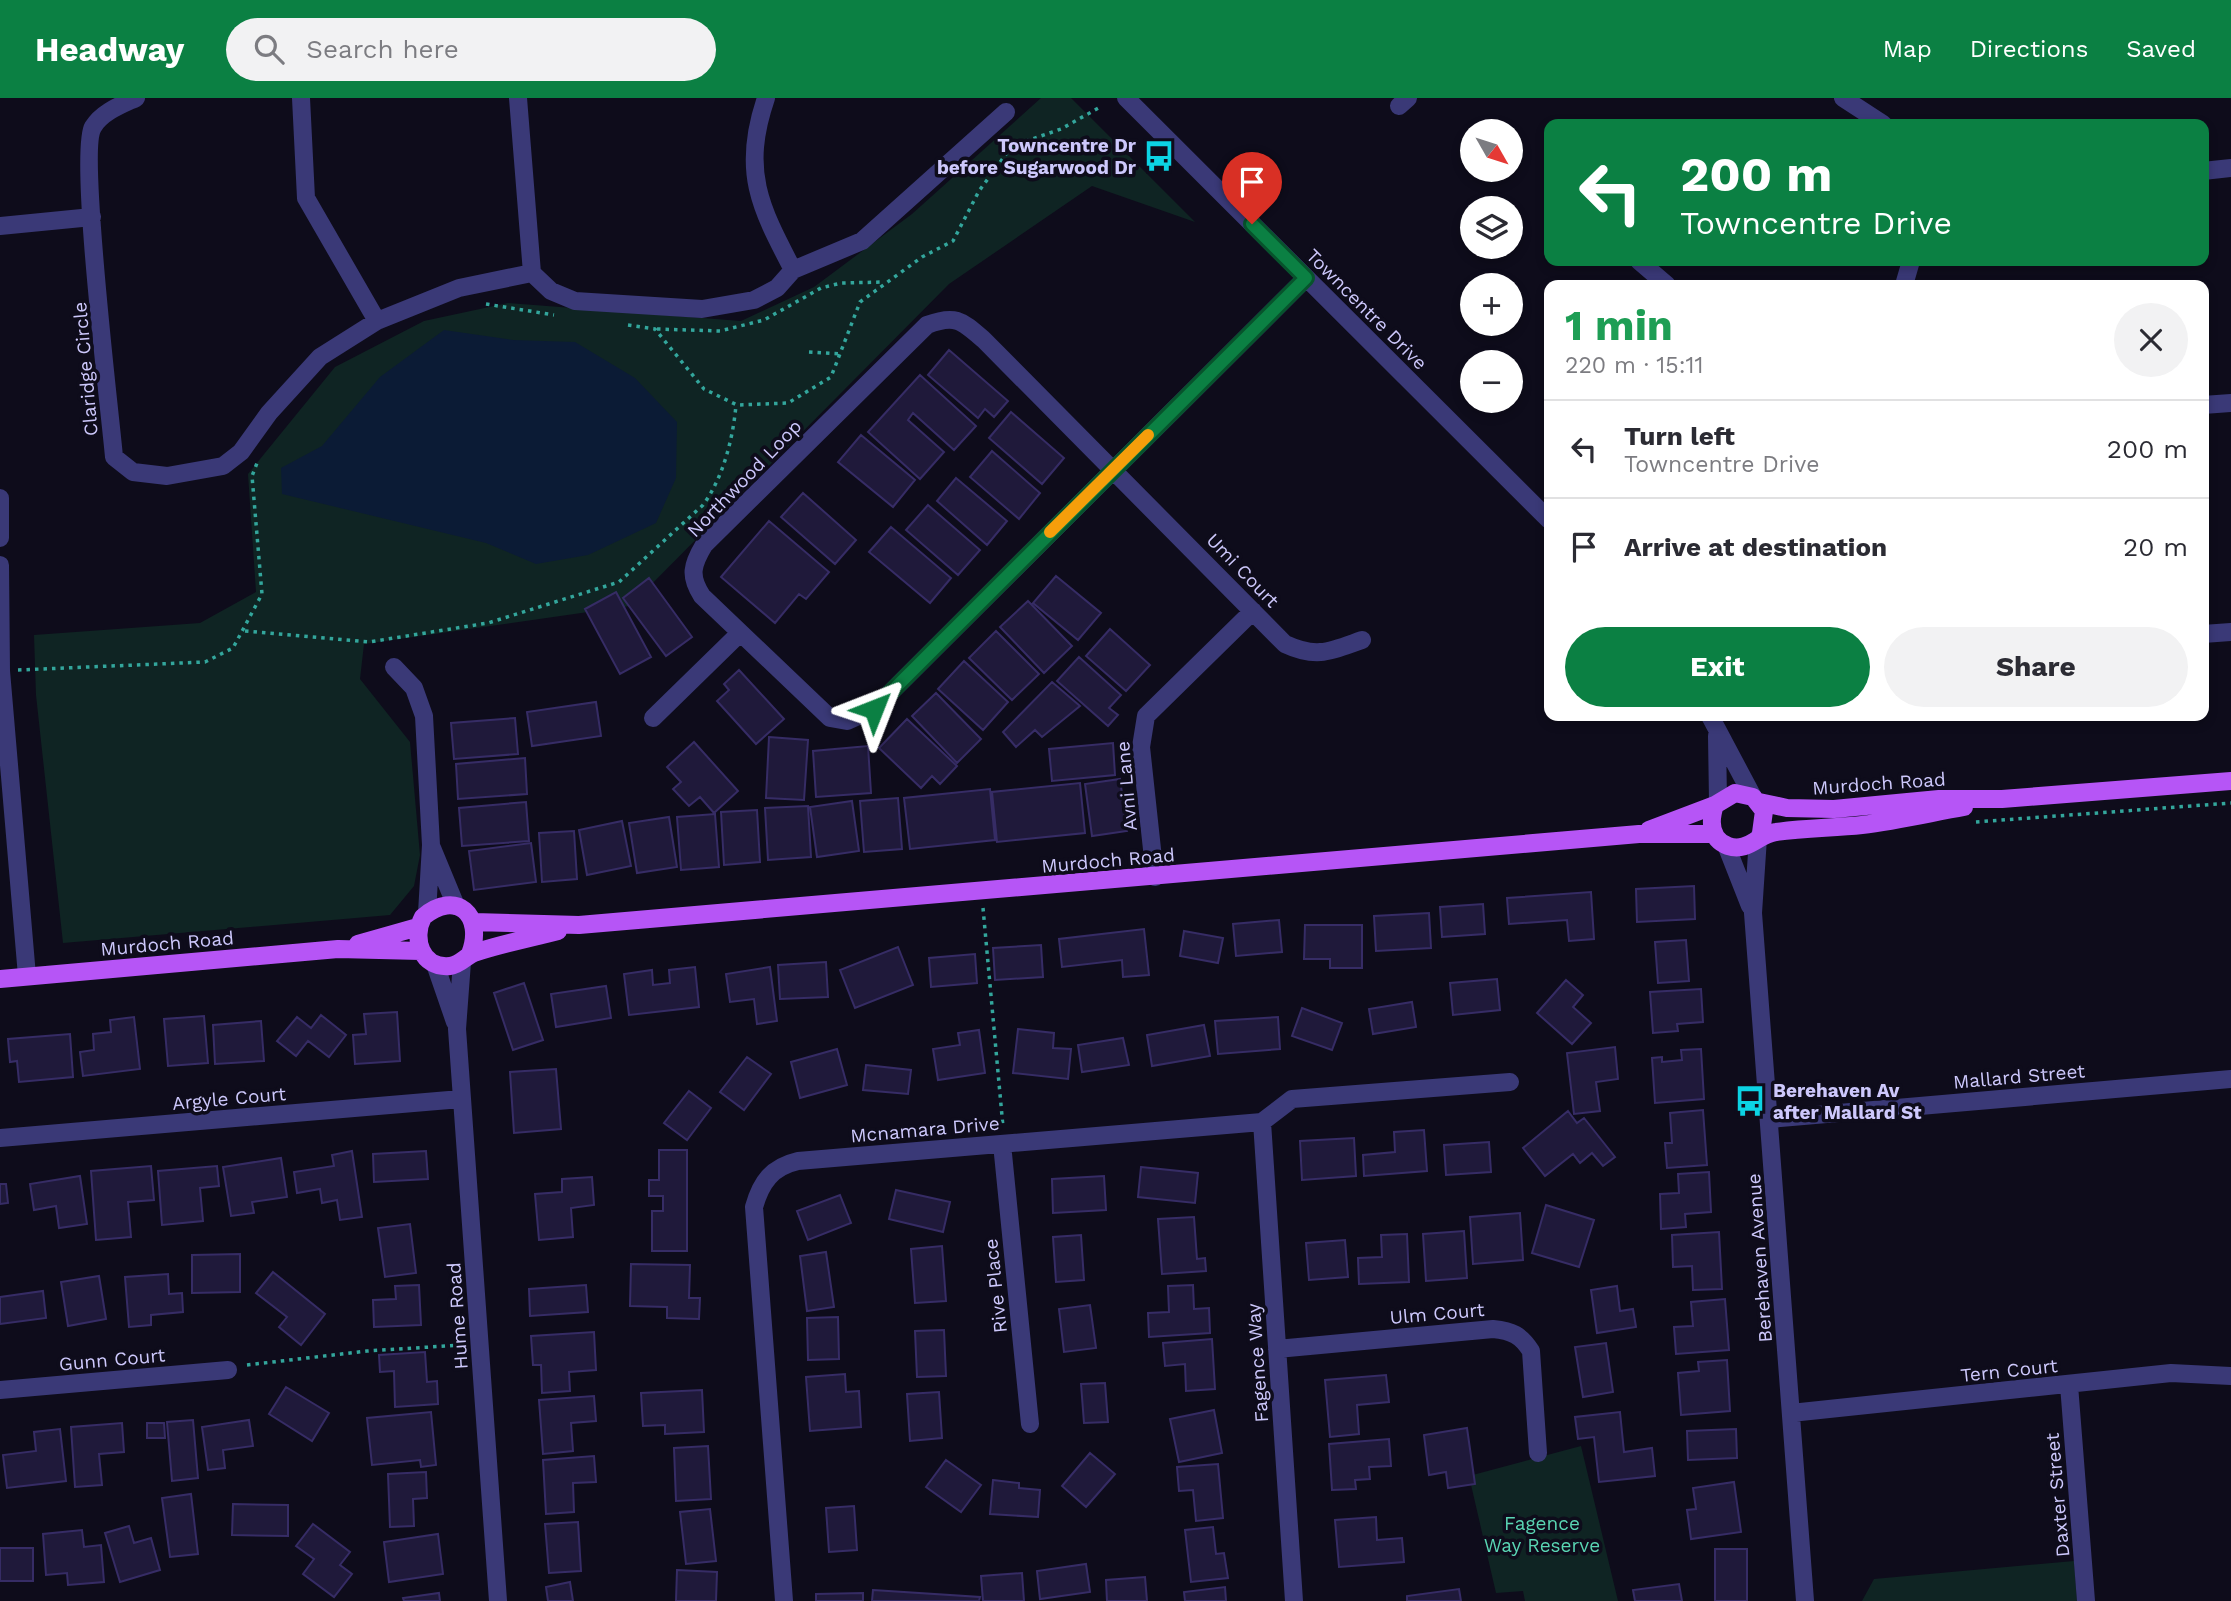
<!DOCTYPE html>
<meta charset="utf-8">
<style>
:root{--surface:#fff;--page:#f2f2f3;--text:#2b2b33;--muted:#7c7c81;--line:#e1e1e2;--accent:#0b8043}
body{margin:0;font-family:"Work Sans",sans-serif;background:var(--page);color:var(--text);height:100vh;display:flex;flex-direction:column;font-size:26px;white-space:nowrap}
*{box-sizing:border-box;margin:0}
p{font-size:23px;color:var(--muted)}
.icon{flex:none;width:38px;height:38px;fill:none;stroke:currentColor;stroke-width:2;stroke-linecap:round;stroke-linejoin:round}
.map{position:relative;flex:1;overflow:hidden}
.details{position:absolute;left:1544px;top:182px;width:665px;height:441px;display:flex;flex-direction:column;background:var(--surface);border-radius:14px;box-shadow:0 4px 10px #0003}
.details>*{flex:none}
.top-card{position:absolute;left:1544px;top:21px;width:665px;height:147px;border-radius:14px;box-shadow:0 4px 10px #0003;background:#0b8043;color:#fff;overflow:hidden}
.needle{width:46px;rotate:129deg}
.controls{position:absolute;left:1460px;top:21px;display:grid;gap:14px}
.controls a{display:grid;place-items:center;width:63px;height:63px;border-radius:50%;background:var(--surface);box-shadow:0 4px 10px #0003;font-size:35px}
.pin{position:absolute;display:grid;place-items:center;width:60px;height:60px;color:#fff;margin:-72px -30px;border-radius:50% 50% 50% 0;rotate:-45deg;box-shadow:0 0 7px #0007}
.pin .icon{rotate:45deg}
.me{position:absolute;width:77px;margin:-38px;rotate:45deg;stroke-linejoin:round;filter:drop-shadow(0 0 5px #0008)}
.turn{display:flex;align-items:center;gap:24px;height:147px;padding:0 21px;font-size:32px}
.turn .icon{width:91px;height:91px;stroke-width:2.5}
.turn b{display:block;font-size:49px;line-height:60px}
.round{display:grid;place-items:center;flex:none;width:74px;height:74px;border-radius:37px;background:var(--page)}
.summary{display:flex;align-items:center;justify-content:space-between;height:119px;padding:0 21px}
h1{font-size:42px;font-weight:700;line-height:52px;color:#1e9e55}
.primary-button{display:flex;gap:14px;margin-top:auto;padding:14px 21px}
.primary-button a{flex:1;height:80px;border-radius:42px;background:var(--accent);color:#fff;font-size:28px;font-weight:700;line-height:80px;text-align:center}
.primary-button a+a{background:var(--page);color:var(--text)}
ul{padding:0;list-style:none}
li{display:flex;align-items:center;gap:21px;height:98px;padding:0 21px;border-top:2px solid var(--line)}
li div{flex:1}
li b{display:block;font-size:26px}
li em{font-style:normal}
header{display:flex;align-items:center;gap:42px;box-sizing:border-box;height:98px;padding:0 35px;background:var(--accent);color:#fff}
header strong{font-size:33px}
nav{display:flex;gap:38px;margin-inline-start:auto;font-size:24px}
.search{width:490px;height:63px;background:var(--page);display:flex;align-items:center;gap:18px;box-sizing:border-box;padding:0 24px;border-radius:38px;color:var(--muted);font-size:26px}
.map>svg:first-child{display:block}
.green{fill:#0f2423}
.water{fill:#0b1b35}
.building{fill:#1f193a;stroke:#362c65;stroke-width:2}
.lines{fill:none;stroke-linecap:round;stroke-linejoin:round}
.path{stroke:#33a69c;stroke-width:3.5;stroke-dasharray:3.5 5;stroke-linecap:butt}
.minor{stroke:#3a3977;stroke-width:18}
.major{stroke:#b655f6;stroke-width:18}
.route-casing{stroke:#07532c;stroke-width:18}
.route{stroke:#0b8043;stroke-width:12}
.slow{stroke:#f59e0b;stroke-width:12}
.labels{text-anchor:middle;stroke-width:7;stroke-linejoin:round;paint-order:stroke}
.poi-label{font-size:19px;font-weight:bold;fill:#cdc8fc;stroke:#0e0c1b;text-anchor:end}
.street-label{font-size:19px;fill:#cdc8fc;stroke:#0e0c1b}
.park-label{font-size:19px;fill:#5ad6b4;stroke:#0e0c1b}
</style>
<header>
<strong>Headway</strong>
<div class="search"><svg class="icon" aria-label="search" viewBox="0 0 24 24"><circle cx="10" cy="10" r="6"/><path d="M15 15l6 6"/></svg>Search here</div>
<nav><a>Map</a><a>Directions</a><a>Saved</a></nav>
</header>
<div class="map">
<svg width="2231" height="1503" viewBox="0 0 2231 1503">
<rect width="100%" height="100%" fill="#0e0c1b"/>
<path class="green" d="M1041,0H1071L1195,124L1092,88L949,186L630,508L364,546L360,581L410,644L420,757L414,788L390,817L63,845L36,597L34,537L200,525L256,494L248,376L335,269L424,223L508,205L741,223L814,189L912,116Z
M1581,1348L1618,1503H1525L1523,1493L1496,1495L1469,1378Z
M2074,1463L2077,1503H1862L1874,1481Z"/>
<path class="water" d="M444,232L513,242L575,244L635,280L677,324L676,380L656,425L588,457L536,466L486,445L282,396L281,370L322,348L380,279Z"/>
<path class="building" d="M949,252L1008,303L994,319L985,311L978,320L928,277Z
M920,277L976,328L954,352L913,315L908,322L944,354L920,381L868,334Z
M1011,314L1064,360L1042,386L989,340Z
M861,337L915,382L893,409L838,364Z
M992,353L1040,395L1019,421L970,379Z
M956,380L1007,423L987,447L937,403Z
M803,395L856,442L835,466L781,419Z
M928,407L980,452L958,477L906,432Z
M769,423L829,474L806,501L799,496L775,525L721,479Z
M891,429L951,480L930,505L869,454Z
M1056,478L1101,515L1078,542L1033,505Z
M649,480L692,539L666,558L623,500Z
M616,494L651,559L620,576L585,511Z
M1028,503L1072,548L1044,575L1000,529Z
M1110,531L1150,567L1126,593L1086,558Z
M996,533L1039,576L1012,602L969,560Z
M1079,559L1121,597L1109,610L1118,617L1108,628L1057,583Z
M964,563L1008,604L983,632L938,591Z
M739,572L784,621L756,646L717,603L729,592L724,586Z
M1052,584L1080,608L1042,639L1035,632L1016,649L1003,634Z
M936,595L981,641L957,665L912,618Z
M596,604L601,638L532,648L527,614Z
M515,620L518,656L454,661L451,625Z
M907,621L957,668L940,686L932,678L921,690L879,650Z
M769,639L808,642L804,702L766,700Z
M694,644L738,693L714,715L700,699L689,708L673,691L681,684L667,669Z
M1113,645L1115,677L1052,683L1049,651Z
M868,648L871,695L816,699L813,653Z
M525,660L527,696L458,701L456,666Z
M1120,681L1127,733L1092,738L1085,686Z
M1080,685L1085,735L997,744L992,694Z
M990,691L995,742L910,751L904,700Z
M898,700L902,751L864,754L860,703Z
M852,703L859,753L817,759L810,709Z
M526,704L529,743L462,748L459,710Z
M808,708L811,759L768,762L765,710Z
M757,712L760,764L724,767L721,714Z
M715,716L719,769L681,772L677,719Z
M669,719L677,769L637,775L629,725Z
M622,723L631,768L587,777L579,732Z
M574,733L577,781L542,784L539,735Z
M531,745L536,784L474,792L469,753Z
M1694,788L1695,821L1637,824L1636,791Z
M1591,794L1594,841L1569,843L1567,822L1509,826L1507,800Z
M1483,806L1485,836L1442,839L1440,809Z
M1429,815L1431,850L1376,853L1374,818Z
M1279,822L1282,854L1236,858L1233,826Z
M1305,827H1362V870H1330V861H1304Z
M1144,831L1149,877L1123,879L1122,862L1062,869L1059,841Z
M1184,833L1223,840L1218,865L1180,858Z
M1686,842L1689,883L1658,885L1655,844Z
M1041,847L1043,879L995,882L993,850Z
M898,849L913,887L855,910L840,872Z
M975,856L977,885L931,889L929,860Z
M826,864L828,899L780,901L778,867Z
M695,869L699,909L629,917L624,876L652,872L653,887L670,885L669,872Z
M770,869L777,923L757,926L754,901L730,904L726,876Z
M1497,881L1500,912L1453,917L1450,885Z
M1566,882L1583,897L1573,909L1591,925L1572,946L1537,915Z
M524,885L543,942L513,952L494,895Z
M606,888L611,920L556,929L551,896Z
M1701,891L1703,924L1677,926L1678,933L1653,935L1650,894Z
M1412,904L1416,929L1373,936L1369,911Z
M1302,910L1342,925L1332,952L1292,938Z
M397,914L400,963L355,966L353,937L366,936L364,916Z
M321,917L346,937L329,959L308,943L296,958L277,943L297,919L311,930Z
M204,918L208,965L168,968L164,921Z
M134,919L140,971L83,978L80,954L94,952L93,936L111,934L110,922Z
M1278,919L1280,951L1218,956L1215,923Z
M261,923L264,963L215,966L213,927Z
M1204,927L1210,958L1152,968L1147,937Z
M1018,931L1054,935L1053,950L1071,951L1068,981L1013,975Z
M979,932L985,975L938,982L933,951L960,947L958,935Z
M70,936L73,979L19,984L17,963L10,964L8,941Z
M1123,940L1129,967L1082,974L1078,947Z
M1615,949L1618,981L1596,984L1600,1013L1574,1016L1567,955Z
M837,951L847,987L800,1000L791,964Z
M1701,951L1704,1001L1655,1005L1652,960L1662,959V964L1682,962L1681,952Z
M747,959L771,976L744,1012L720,994Z
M866,967L911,972L908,996L863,992Z
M556,971L561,1031L514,1035L510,974Z
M689,993L711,1010L687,1042L664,1025Z
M1703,1012L1707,1067L1667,1070L1665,1045H1672L1670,1015Z
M1568,1013L1577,1025L1584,1020L1615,1059L1603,1068L1592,1055L1580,1065L1573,1056L1545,1078L1523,1050Z
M1424,1032L1427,1073L1364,1078L1363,1057L1395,1054L1394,1034Z
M1354,1040L1356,1078L1302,1082L1300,1043Z
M1489,1044L1491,1074L1446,1077L1444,1047Z
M659,1052H687V1153H652V1113H663V1098H649V1082H659Z
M352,1053L362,1119L340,1122L337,1102L322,1105L320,1091L297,1095L294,1074L334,1068L332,1057Z
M426,1053L428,1081L374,1084L373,1056Z
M281,1060L287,1099L252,1104L254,1115L231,1118L223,1069Z
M151,1068L154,1102L128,1104L131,1139L96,1142L91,1073Z
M217,1068L219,1088L200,1090L203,1123L162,1127L158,1073Z
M1141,1069L1198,1075L1195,1105L1138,1099Z
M1709,1074L1711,1114L1685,1116L1686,1129L1661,1131L1660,1096L1679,1095L1678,1076Z
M80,1078L87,1126L59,1130L56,1108L34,1112L30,1086Z
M1104,1078L1106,1112L1053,1115L1052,1081Z
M592,1079L594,1107L571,1110L573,1139L539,1142L535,1096L562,1094V1081Z
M0,1086H6L8,1105L0,1106Z
M896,1092L950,1104L943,1134L889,1121Z
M840,1097L851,1125L808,1142L797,1113Z
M1546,1107L1594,1122L1579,1169L1532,1155Z
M1520,1115L1523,1162L1473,1166L1470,1119Z
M1194,1119L1197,1161L1205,1160L1206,1173L1162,1176L1158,1121Z
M410,1126L416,1175L385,1179L378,1130Z
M1464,1133L1467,1180L1426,1183L1423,1136Z
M1719,1134L1722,1191L1693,1192L1692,1168L1673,1169L1672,1137Z
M1407,1136L1409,1184L1359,1186L1358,1160L1382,1159L1381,1137Z
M1081,1137L1084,1182L1056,1184L1053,1139Z
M1345,1142L1348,1179L1309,1182L1306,1145Z
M942,1148L946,1203L915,1205L911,1151Z
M826,1154L834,1209L807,1213L800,1158Z
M240,1156V1194L192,1195V1157Z
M631,1166L690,1167L689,1200H700L699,1221L667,1220V1209L630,1208Z
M273,1174L325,1216L301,1247L279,1229L287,1219L256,1195Z
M168,1176L169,1196L182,1195L183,1214L151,1217V1227L129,1229L125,1179Z
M99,1178L106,1221L68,1228L61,1184Z
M419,1187L421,1227L374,1229L373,1202L396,1201L395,1188Z
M586,1187L588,1214L530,1218L529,1191Z
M1193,1187L1194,1211L1209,1210L1210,1235L1149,1239L1148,1215L1169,1214L1168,1188Z
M1617,1188L1620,1213L1633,1211L1636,1229L1597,1235L1591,1192Z
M43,1193L46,1220L0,1226V1199Z
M1725,1201L1729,1252L1676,1256L1674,1229L1693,1228L1691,1204Z
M1090,1207L1096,1250L1064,1254L1059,1211Z
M838,1219L839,1261L808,1262L807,1220Z
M944,1232L946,1278L917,1279L915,1233Z
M594,1234L596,1272L569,1274L570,1293L542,1295L541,1267H533L531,1238Z
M1212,1241L1215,1291L1186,1293L1185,1266L1165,1268L1163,1245Z
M1606,1245L1613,1294L1583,1299L1575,1249Z
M425,1254L427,1284L437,1283L438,1306L395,1309L394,1273L380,1274L379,1257Z
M1727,1262L1730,1313L1681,1317L1678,1275L1699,1273L1698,1264Z
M845,1276L846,1294L859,1293L861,1329L810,1333L806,1279Z
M1386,1277L1389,1304L1357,1307L1359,1336L1330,1339L1325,1282Z
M1105,1285L1108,1324L1084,1325L1081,1286Z
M286,1289L329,1315L312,1343L269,1316Z
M702,1292L704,1334L665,1336V1327L643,1328L641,1295Z
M939,1294L942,1340L910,1343L907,1296Z
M594,1298L596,1323L571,1325L573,1353L543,1356L539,1302Z
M1214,1312L1222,1355L1179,1364L1170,1321Z
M431,1314L436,1367L421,1369L420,1362L372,1367L367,1320Z
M1620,1314L1624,1354L1652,1350L1655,1378L1599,1384L1594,1339L1578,1341L1575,1319Z
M193,1322L198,1380L172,1383L167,1324Z
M249,1322L253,1348L223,1352L225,1370L208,1372L202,1329Z
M122,1325L124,1354L99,1356L102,1387L75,1389L71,1329Z
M147,1325H164L165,1340H147Z
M1467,1330L1475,1386L1448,1390L1446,1374L1429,1377L1424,1337Z
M60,1331L66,1383L7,1390L3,1357L36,1353L34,1334Z
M1736,1331L1737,1360L1688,1362L1687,1333Z
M1389,1341L1391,1368L1369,1369L1370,1381L1355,1382L1356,1391L1332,1392L1329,1346Z
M708,1348L711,1401L676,1403L674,1350Z
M1090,1355L1115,1376L1086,1409L1062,1388Z
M594,1358L596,1384L573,1385L574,1414L546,1416L543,1362Z
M946,1362L981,1387L961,1414L926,1389Z
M1218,1366L1223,1420L1196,1423L1193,1392L1179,1393L1177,1369Z
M426,1374L427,1400L413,1401L414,1428L390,1429L388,1376Z
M993,1382L1019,1385V1390L1040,1392L1038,1419L990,1416Z
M1734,1384L1741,1434L1691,1441L1687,1412L1696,1411L1693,1390Z
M191,1396L198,1456L170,1459L162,1400Z
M233,1406L288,1407V1438L232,1437Z
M854,1408L857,1452L829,1454L826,1410Z
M710,1411L716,1463L686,1466L680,1414Z
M1376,1419L1377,1442L1402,1440L1404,1464L1339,1469L1335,1422Z
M578,1424L581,1473L549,1475L545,1426Z
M313,1426L350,1454L340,1467L352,1476L334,1499L303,1476L314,1461L296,1448Z
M129,1428L134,1445L151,1440L160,1472L120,1484L105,1435Z
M1213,1429L1216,1456L1224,1455L1228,1480L1191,1484L1185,1432Z
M82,1432L84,1449L101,1447L104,1484L68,1487L67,1475L46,1477L43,1436Z
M438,1436L443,1476L389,1484L384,1444Z
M0,1450H33V1483H0Z
M1715,1451H1747V1503H1715Z
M1086,1466L1090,1494L1040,1501L1037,1473Z
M677,1472L717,1474L716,1503H676Z
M1022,1475L1024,1503H983L981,1478Z
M1145,1479L1147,1503H1107L1106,1482Z
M570,1484L573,1503H548L546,1489Z
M1679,1486L1682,1503H1635L1633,1492Z
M1225,1489L1226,1503H1185L1184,1494Z
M1459,1491L1461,1503H1407V1498Z
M873,1492L980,1499L979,1503H872Z
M439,1495L440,1503H404L403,1500Z
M863,1495V1503H816V1496Z"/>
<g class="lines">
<path class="path" d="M486,206L554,217
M628,227L655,231L704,291L737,307L788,305L831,279L860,204L922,159L953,143L979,93L1012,48L1061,31L1102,8
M657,231L720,233L764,222L821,190L841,185L884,184
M809,254L841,256
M245,533L369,544L488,525L619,484L703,407C723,380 733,341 736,307
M18,572L205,564L233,550L262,496L252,378L257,365
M1976,724L2231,705
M983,810L1003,1029
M247,1267L367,1253L462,1247"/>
<path class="minor" d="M136,0C121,7 102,14 93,29C78,53 110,313 114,359L133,374L167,378L223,368L241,354L269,315L320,259L377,223L459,190L532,175
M301,0L306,100L377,223
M518,0L532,175L551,193L575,203L702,211L754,202L777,190L793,172C760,109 741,73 766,0
M1126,0L1549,422
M1843,0L1883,26
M1399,8L1408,0
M2203,73L2231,70
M0,128L92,119
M1639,163L1667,187
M793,172L862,143L1006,14
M1306,180L874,611L847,623L830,620L702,498C689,478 692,467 704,447L927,227C956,216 962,223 984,242L1285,546C1317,561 1331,553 1362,542
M1904,187L1911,163
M2203,307L2231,305
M0,400V440
M0,467L1,573L27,878
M2203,536L2231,534
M394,569L414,590L424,618L431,747L427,815
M1710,618L1753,699
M653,620L740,535
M1717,638L1718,703
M1758,740L1753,815L1805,1503
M1726,747L1750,808
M432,750L456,808
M1155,779L1141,649L1146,618L1253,513
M462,864L457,931L498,1503
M435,866L455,924
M1770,1021L2231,981
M1262,1024L1294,1503
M0,1040L461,1001
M1002,1046L1030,1326
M1277,1251L1493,1231C1512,1233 1521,1237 1531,1253L1538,1355
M2069,1287L2086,1503
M0,1292L228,1272
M1791,1315L2171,1275L2231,1278
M784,1503L754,1109C761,1084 772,1069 798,1063L1262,1024L1292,1001L1510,984"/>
<path class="major" d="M1759,704L1787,710L1834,711L1939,701H2002L2231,683
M1649,732L1715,707
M1761,735L1764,713L1753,699L1735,695L1715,707C1710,722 1709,741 1728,748C1748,755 1758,736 1776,734C1805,730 1834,730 1862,727C1897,723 1930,715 1964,709
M474,824L579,827L1639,736H1714
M358,846L418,829
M470,856C485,817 456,791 423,819C412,840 421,871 450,868C460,867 466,858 474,855C501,846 531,840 558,833
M0,881L338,851L421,853"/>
</g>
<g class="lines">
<defs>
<path id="route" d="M874,611L1306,180L1252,126"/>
</defs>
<use href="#route" class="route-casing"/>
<use href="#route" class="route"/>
<path class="slow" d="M1050,434L1148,337"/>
</g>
<defs>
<symbol id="bus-bare" viewBox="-9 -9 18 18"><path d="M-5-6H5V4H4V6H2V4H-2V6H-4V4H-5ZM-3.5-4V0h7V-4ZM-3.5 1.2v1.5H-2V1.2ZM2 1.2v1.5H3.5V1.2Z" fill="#0cd3e4" stroke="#0e0c1b" stroke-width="2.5" paint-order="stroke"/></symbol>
</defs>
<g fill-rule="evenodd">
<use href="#bus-bare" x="1137" y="36" width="44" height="44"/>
<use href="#bus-bare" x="1728" y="981" width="44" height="44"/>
</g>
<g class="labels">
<g class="poi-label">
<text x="1136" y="54">Towncentre Dr<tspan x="1136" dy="22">before Sugarwood Dr</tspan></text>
<text x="1773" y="999" text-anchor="start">Berehaven Av<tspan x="1773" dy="22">after Mallard St</tspan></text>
</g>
<g class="street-label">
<text transform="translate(1367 211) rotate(45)" y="7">Towncentre Drive</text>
<text transform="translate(85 271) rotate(-95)" y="7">Claridge Circle</text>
<text transform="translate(744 380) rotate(-46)" y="7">Northwood Loop</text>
<text transform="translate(1243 472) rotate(46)" y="7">Umi Court</text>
<text transform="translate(1879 685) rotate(-4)" y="7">Murdoch Road</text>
<text transform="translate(1126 688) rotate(-95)" y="7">Avni Lane</text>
<text transform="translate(1108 762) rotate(-5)" y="7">Murdoch Road</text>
<text transform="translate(167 845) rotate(-5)" y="7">Murdoch Road</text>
<text transform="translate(2019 978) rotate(-5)" y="7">Mallard Street</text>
<text transform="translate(229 1000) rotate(-5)" y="7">Argyle Court</text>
<text transform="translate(925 1031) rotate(-5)" y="7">Mcnamara Drive</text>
<text transform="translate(1759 1160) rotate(-94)" y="7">Berehaven Avenue</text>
<text transform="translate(995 1188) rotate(-96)" y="7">Rive Place</text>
<text transform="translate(1437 1215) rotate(-5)" y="7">Ulm Court</text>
<text transform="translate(457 1218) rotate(-94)" y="7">Hume Road</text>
<text transform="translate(112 1261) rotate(-5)" y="7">Gunn Court</text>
<text transform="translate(1257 1265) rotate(-94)" y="7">Fagence Way</text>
<text transform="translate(2009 1272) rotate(-6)" y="7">Tern Court</text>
<text transform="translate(2057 1397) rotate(-95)" y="7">Daxter Street</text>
</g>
<g class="park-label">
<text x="1542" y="1432">Fagence<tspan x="1542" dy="22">Way Reserve</tspan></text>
</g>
</g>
</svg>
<div class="controls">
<a><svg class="needle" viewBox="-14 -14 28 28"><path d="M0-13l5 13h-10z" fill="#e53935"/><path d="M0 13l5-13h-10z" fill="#7c7c81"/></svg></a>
<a><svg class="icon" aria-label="layers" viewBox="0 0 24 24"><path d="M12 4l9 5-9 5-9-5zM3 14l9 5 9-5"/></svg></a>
<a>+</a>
<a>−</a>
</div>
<div class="pin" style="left:1252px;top:126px;background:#d93025"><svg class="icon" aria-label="arrive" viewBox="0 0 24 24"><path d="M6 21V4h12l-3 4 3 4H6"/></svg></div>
<svg class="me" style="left:874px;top:611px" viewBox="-20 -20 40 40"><path d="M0-17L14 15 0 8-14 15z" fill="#0b8043" stroke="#fff" stroke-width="4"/></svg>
<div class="top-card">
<div class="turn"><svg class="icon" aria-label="left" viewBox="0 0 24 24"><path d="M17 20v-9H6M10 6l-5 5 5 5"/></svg><div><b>200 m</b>Towncentre Drive</div></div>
</div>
<section class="details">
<div class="summary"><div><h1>1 min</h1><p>220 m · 15:11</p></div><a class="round"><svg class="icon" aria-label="close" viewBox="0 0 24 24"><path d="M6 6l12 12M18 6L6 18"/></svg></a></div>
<ul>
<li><svg class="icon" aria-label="left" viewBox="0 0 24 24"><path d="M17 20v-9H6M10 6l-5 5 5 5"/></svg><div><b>Turn left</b><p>Towncentre Drive</p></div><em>200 m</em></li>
<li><svg class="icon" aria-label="arrive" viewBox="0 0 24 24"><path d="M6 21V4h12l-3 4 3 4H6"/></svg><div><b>Arrive at destination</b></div><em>20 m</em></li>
</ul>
<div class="primary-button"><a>Exit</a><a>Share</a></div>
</section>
</div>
